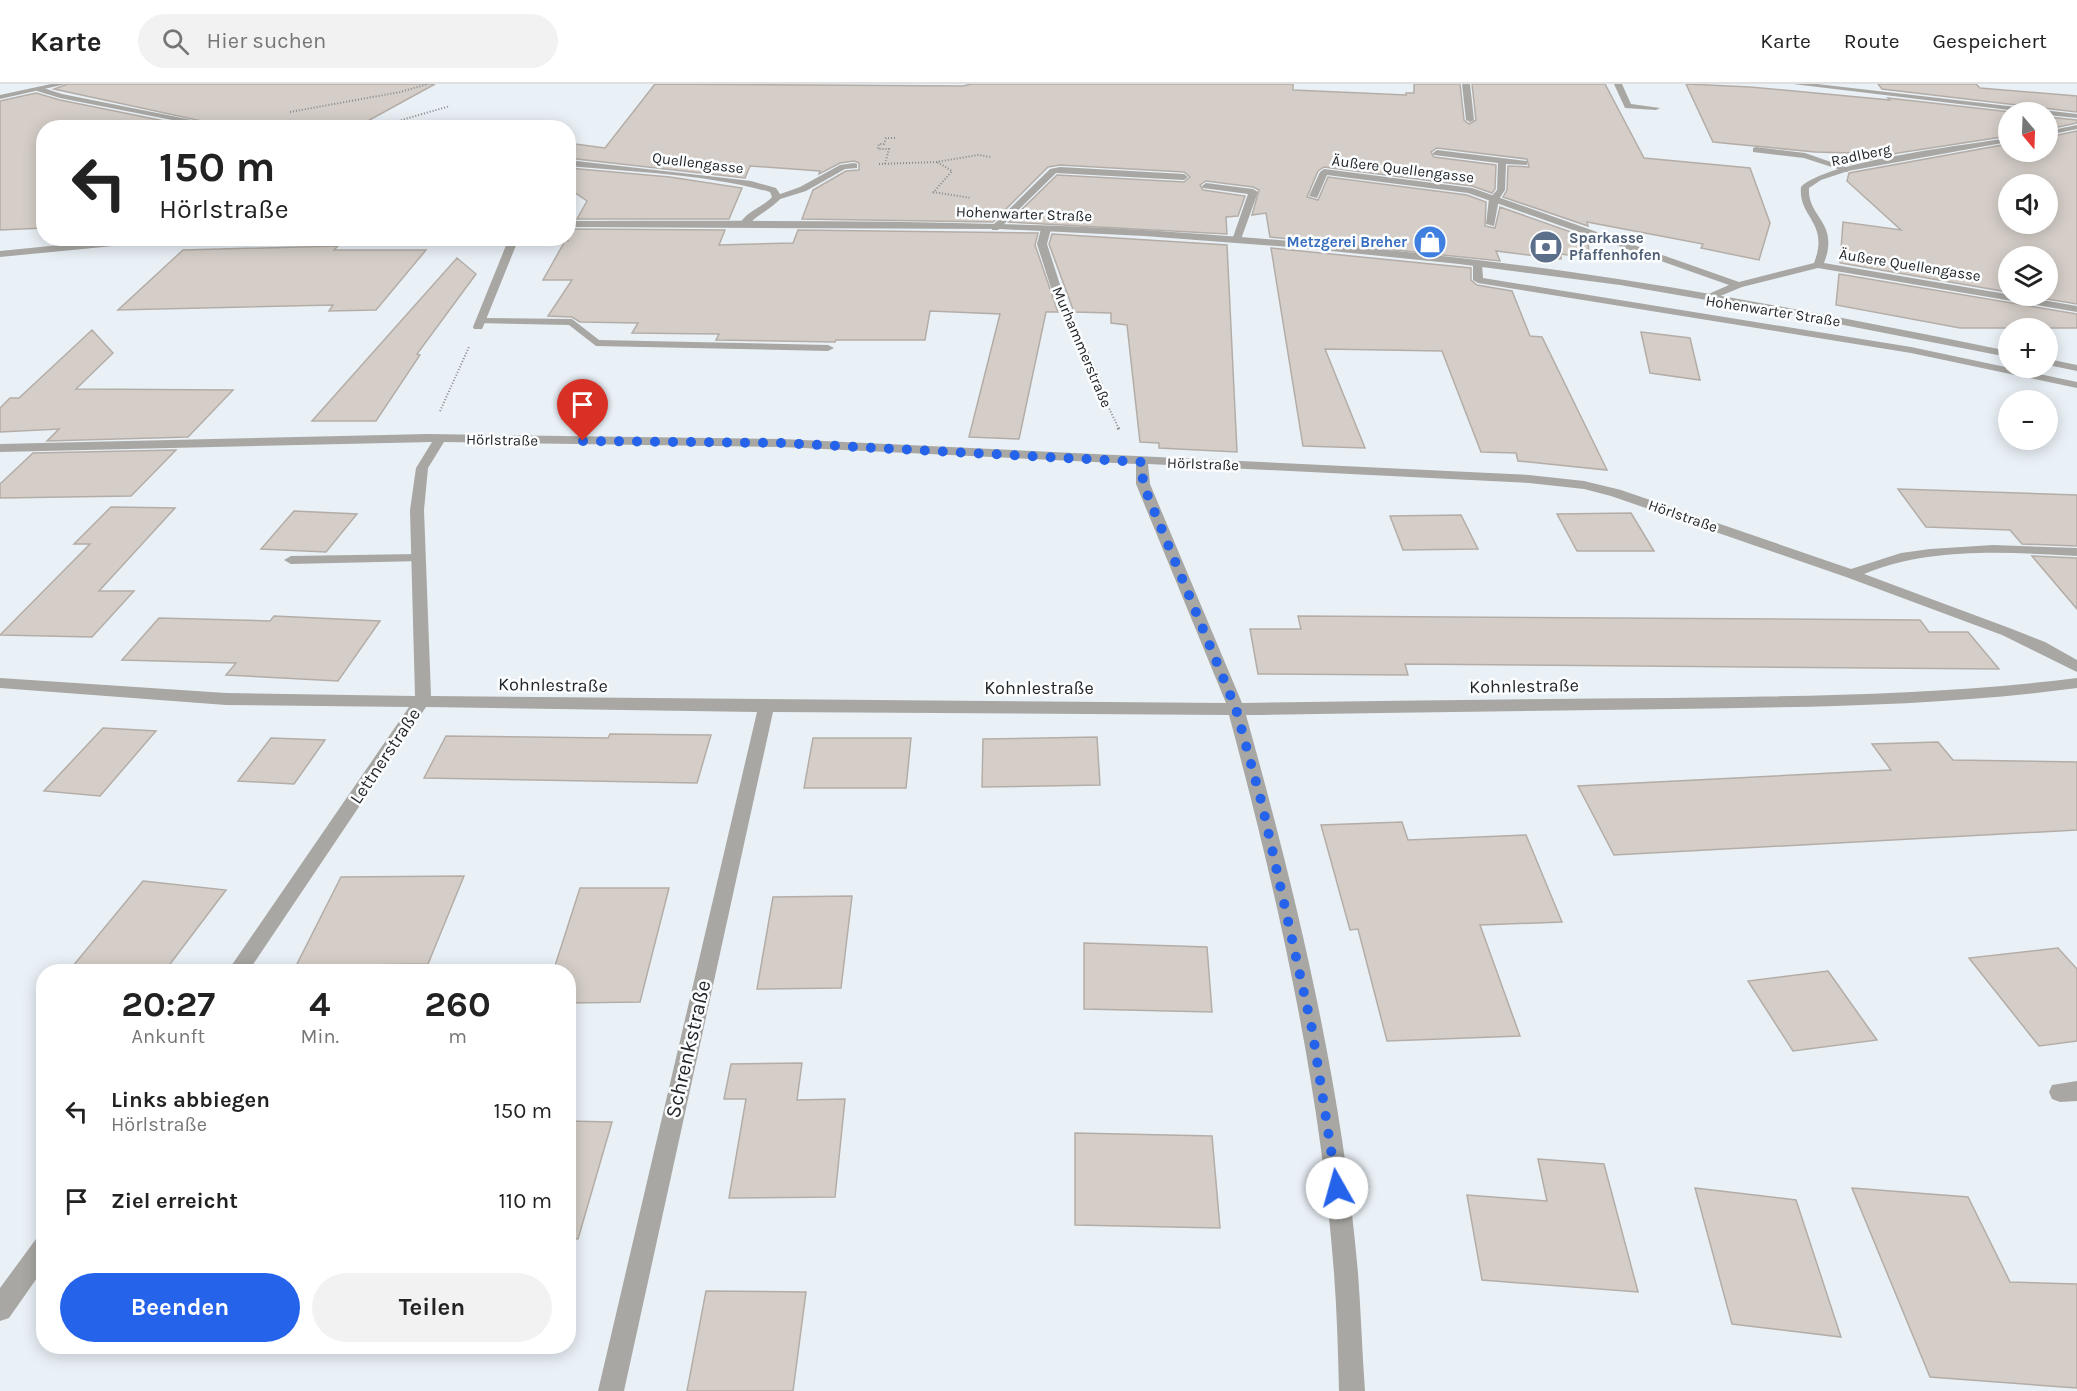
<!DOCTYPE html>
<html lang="de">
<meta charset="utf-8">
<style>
:root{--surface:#fff;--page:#f2f2f2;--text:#222;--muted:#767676;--line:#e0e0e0;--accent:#2563eb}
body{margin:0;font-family:Karla,sans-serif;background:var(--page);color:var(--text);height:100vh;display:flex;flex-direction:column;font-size:22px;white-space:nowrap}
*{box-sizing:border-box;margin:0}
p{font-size:20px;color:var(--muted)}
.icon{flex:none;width:33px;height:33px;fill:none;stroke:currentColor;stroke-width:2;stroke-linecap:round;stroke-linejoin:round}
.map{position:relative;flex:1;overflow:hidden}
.side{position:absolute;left:36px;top:880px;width:540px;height:390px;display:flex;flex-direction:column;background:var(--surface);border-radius:24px;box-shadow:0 3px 15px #0003}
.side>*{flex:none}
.guide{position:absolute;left:36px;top:36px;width:540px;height:126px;border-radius:24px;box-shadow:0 3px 15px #0003;background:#fff;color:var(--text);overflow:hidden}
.needle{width:39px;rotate:161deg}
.buttons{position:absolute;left:1998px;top:18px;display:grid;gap:12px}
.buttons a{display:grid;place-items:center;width:60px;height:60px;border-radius:50%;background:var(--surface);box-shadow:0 3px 15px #0003;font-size:30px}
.pin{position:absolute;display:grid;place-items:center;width:51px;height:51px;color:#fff;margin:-62px -26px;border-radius:50% 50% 50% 0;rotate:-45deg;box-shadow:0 0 6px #0007}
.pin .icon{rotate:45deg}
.me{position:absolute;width:66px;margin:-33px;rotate:353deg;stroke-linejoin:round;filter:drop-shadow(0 0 4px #0008)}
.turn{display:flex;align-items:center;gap:21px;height:126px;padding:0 24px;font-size:27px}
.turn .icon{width:78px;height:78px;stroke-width:2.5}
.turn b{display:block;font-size:42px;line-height:51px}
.eta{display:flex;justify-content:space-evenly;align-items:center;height:102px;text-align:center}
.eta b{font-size:36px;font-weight:700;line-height:42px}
.primary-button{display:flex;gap:12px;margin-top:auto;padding:12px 24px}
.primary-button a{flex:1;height:69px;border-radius:36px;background:var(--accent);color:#fff;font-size:24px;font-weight:700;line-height:69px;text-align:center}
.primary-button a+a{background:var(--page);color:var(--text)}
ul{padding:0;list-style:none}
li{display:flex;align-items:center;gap:18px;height:90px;padding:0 24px}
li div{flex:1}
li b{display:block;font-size:22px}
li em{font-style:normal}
header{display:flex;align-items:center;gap:36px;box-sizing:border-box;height:84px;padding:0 30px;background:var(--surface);border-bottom:2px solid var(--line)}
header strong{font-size:28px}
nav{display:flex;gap:33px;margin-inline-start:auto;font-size:21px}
.search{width:420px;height:54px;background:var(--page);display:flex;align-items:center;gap:15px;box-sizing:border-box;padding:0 21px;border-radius:33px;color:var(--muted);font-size:22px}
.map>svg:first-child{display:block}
.building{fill:#d5cec8;stroke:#b4ada7;stroke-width:1.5;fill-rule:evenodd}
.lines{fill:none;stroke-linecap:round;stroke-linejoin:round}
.path-far1{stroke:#858a8e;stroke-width:2;stroke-dasharray:1 2;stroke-linecap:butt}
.path{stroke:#858a8e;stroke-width:3;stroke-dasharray:1.5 4;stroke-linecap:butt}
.service{fill:#a8a7a3;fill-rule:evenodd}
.minor{fill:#a8a7a3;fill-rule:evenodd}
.tertiary{fill:#a8a7a3;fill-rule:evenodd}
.route{stroke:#2563eb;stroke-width:10;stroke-dasharray:0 18}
.labels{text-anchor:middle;stroke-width:5;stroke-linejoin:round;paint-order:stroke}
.far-street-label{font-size:15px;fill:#232628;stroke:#fbfdfe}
.far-service-label{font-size:15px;font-weight:bold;fill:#4e5e75;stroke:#fbfdfe;text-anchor:start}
.far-shop-label{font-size:15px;font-weight:bold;fill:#366cbe;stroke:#fbfdfe;text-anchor:end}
.street-label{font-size:18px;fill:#232628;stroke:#fbfdfe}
.near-street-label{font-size:21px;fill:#232628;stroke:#fbfdfe}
</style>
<header>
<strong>Karte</strong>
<div class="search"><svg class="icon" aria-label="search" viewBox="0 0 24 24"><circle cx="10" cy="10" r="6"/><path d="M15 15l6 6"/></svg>Hier suchen</div>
<nav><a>Karte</a><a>Route</a><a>Gespeichert</a></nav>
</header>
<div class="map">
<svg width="2077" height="1307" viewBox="0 0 2077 1307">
<rect width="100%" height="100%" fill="#e9f0f6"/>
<path class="building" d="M68,0H435L355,44H234L54,5Z
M655,0L963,2L971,0H1293V6L1406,11V9H1414V0H1460L1464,36L1469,40L1476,36L1472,0H1605L1644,74L1750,84L1770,139L1759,176L1701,164L1703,160L1587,138L1588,142L1503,113L1507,106L1508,82L1529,83L1527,75L1437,64L1431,68L1434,73L1496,81L1495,105L1492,109L1472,102L1324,83L1318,87L1307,113L1318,116L1328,93L1467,111L1486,118L1485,142L1495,144L1500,123L1588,154L1589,174L1561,170V175L1496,167L1500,177L1270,153L1266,129L1252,131L1259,106L1253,103L1206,97L1200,101L1203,106L1245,112L1238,132L1226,133L1227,150L1009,138L1057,91L1184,98L1190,93L1184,88L1060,81L1048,83L993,138L802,135L813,106L846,87L859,86V79L854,77L840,79L819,90L820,87L750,82L745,94L568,74V59L605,64Z
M1686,0L1750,3L1890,16L1888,14L2011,28H2008V52L1898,69L1850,80L1852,69L1815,68L1713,58Z
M1878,0H1976L1980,4L2077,12V28L1882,5Z
M36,9L60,16L199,44H44V144L0,146V17Z
M2048,33L2077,36V39L2048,45Z
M2077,47V220L2029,212H2048V172H2008V208L1840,179L1843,138L1901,146L1847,97L1849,89L2008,60V68H2048V53ZM2008,100H2048V140H2008Z
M568,84L670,93L742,104L729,135H577L587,117L568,104Z
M571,145L725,146L719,161L793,159L798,146L1038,149L1035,161L1058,228H1046L1019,355L969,353L1000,230L930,227L925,256H836L835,258L716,256L719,250L632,249L638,239L580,238L572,233L548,232L572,196H543L565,157H568Z
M1052,150L1227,161L1237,368L1159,364V359L1140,358L1127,241L1111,239V229L1074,228L1049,160Z
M338,162L334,166H426L376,226L329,227L333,221L118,226L183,166Z
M1271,164L1471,184V196L1477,201L1512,207L1530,252L1542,253L1607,386L1518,377L1516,369L1481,368L1442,267L1325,265L1365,364L1303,362Z
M457,174L476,190L417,270L420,271L376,337H312Z
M1839,190L2077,230V244H1960L1836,221Z
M92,246L113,269L76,305L233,306L188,353L47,357L59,345L0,348V324L10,314H19Z
M1641,248L1690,254L1700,296L1650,289Z
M176,366L131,412L0,414V400L33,369Z
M1898,405L2077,411V462L2022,460L2010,446L1926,443Z
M111,423L175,424L99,507H134L92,553L0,551L90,460H74Z
M294,427L357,430L326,468L261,465Z
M1631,429L1654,467H1577L1557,430Z
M1461,431L1478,465L1403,466L1390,432Z
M2032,472L2077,474V525Z
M274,532L380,537L338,597L226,591L236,579L122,576L159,534L270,537Z
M1298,532L1920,536L1929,548H1968L1999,585L1405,580L1408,591L1258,590L1250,545H1301Z
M103,644L156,647L100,712L44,707Z
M610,650L711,651L697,699L424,694L446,652L608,654Z
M1097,653L1100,701L982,703L983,655Z
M271,654L325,656L294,700L238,697Z
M813,654H911L906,704H804Z
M1938,658L1953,676L2077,678V746L1614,771L1578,702L1891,686L1872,660Z
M1402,738L1408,756L1526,751L1562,838L1480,841L1520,952L1387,957L1358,845L1350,846L1321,741Z
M464,792L428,880L296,882L341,793Z
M143,797L226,806L164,888H68Z
M580,804H669L640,918L568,919V888H553Z
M852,812L841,904L757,905L773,813Z
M1084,859L1207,863L1212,928L1084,925Z
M2058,864L2077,885V957L2039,962L1969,874Z
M1828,887L1877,956L1793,967L1748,897Z
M802,979L797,1016L845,1015L835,1113L729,1114L746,1015H724L731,980Z
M568,1037L612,1038L578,1155L568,1154Z
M1075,1049L1212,1052L1220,1144L1075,1141Z
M1538,1075L1604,1080L1638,1208L1482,1196L1467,1111L1547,1117Z
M1695,1104L1796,1116L1841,1253L1732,1240Z
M1852,1104L1968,1113L2010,1198L2077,1200V1304L1930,1293Z
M706,1207L806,1208L793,1307H687Z"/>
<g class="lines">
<path class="path-far1" d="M290,28L400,8L428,0
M398,37L450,22
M879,80L936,78L978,71L991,73
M885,80L889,65H878L879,60H884L886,54H896
M933,108L971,114
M933,109L952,87L937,78
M1108,322L1119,345
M440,327L469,263"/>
<path class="path" d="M1118,344L1120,348"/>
<path class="service" d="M1462,0H1470L1474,36L1470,38L1466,36Z
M1614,0H1622L1631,20L1660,24L1656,26L1625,24Z
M1756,63L1805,69L1851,85L1847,88L1804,74L1753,68V64Z
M1437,66L1527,77V81L1506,80L1505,106L1499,115L1494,142L1486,140L1489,115L1497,106L1498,79L1434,71L1433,69Z
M854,79L857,80V84L845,85L806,107L777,116L772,113L800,103L840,81Z
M1060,83L1184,90L1188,93L1184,96L1056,89L998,146H992V142L1050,85Z
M1206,99L1253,105L1258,108L1240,158L1232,156L1248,110L1203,104L1202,102Z
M481,234L572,235L599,256L828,261L834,264L828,267L596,262L569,241L477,239V235Z
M417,470L424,474L422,477L291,480L284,476L291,472Z"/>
<path class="minor" d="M1793,0H1817L2077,30V34L2048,31V28H2026Z
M40,3L62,10L232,44H213L60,14L37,7V3Z
M2077,41V45L2048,51V47Z
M2008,54V58L1848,87L1821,96L1809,104C1807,134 1840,138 1824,179L2077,222V228L1818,184L1742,203L1708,217L1703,214L1704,212L1729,201L1468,109L1327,91L1317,114L1309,112L1320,88L1324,85L1472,104L1739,198L1814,179C1830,138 1798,134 1801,103C1826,77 1966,61 2008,54Z
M568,76L751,97L776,104L782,113C772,125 753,133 748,142L745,143L740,140C745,128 763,123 772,113L770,108C705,90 635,88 568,82Z
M1046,142L1051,145L1047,160L1063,210L1103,300L1101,302H1093L1091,300L1053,210L1037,160L1041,145Z
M509,154H519L483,243L482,245H474L473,243Z
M1473,178L1482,180L1483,194L1911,263L2077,298V304L1911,269L1478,199L1473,196Z
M428,350L782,355L1529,391L1584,397L1621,406L1851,485L1901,469L1930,465L1993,461L2077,464V472C2008,468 1929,463 1864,490L2012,545L2045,558L2077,576V588L2002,551L1846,493L1611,412L1584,405L1529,399L1148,380L1150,400L1242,619C1384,617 1526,615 1669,614C1805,612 1942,611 2077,594V604C1943,622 1808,623 1673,625C1531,627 1388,629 1246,631C1297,813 1342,1001 1358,1189C1361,1228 1362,1268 1365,1307H1339C1338,1268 1337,1228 1334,1189C1320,1000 1278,813 1229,631L773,628L624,1307H598L757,628L426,623L248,888H227L409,623L226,621L0,604V594L226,609L415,612L410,426L416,384L432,358L0,368V360ZM444,358L782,363L1136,380V400L1226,619L431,612L424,426L428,384Z
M2077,997V1017L2060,1018L2052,1015L2049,1008L2052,1001Z
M44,1151V1184L9,1234L0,1237V1204L36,1155Z"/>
<path class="tertiary" d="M51,0H66L0,15V11Z
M568,137C760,137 952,135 1144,146C1284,155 1424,168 1564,187C1713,208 1861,237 2008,267V273L1787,230L1620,201L1459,180L1302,164L1144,152L1000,145L568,143Z
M130,154H169L165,157L0,173V167Z
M2048,275L2077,281V287L2048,281Z"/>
</g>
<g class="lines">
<path class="route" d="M583,357L782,359L1142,378L1143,400L1236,625L1262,720L1312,945L1337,1104"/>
</g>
<defs>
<symbol id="shop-disc" viewBox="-11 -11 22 22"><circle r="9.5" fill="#3f7fe0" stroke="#fbfdfe"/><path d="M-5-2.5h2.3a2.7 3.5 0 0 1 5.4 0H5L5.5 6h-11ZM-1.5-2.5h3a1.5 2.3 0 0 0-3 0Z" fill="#fff"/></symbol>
<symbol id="bank-disc" viewBox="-11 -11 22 22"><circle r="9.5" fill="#5c6f8a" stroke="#fbfdfe"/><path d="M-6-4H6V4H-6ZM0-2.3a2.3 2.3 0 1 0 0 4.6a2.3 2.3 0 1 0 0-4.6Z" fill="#fff"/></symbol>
</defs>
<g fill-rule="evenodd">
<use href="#shop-disc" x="1411" y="139" width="38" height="38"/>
<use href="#bank-disc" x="1527" y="144" width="38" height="38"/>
</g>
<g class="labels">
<g class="far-street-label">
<text transform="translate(1861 71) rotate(-12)" y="5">Radlberg</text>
<text transform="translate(698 79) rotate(7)" y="5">Quellengasse</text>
<text transform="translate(1403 85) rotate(7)" y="5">Äußere Quellengasse</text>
<text transform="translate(1024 130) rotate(2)" y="5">Hohenwarter Straße</text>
<text transform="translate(1910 181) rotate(9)" y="5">Äußere Quellengasse</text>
<text transform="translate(1773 227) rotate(9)" y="5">Hohenwarter Straße</text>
<text transform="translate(1082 263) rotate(67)" y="5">Murhammerstraße</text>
<text transform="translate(502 356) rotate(1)" y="5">Hörlstraße</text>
<text transform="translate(1203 380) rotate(2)" y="5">Hörlstraße</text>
<text transform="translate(1683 432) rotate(19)" y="5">Hörlstraße</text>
</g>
<g class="far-service-label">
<text x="1569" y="159">Sparkasse<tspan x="1569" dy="17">Pfaffenhofen</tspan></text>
</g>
<g class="far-shop-label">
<text x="1407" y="163">Metzgerei Breher</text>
</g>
<g class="street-label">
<text transform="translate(553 601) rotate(1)" y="6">Kohnlestraße</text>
<text transform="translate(1524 602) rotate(-1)" y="6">Kohnlestraße</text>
<text x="1039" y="610">Kohnlestraße</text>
<text transform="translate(385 672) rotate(-56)" y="6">Lettnerstraße</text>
</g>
<g class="near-street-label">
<text transform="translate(688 965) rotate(-77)" y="7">Schrenkstraße</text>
</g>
</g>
</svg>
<div class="buttons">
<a><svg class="needle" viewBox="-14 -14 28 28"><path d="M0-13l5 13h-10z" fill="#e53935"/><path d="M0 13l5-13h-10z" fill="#767676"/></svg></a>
<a><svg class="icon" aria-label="sound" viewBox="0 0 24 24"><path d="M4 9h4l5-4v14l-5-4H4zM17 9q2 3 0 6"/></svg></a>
<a><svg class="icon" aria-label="layers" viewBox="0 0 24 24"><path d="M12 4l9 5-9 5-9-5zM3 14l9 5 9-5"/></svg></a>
<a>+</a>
<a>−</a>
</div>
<div class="pin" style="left:583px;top:357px;background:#d93025"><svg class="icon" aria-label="arrive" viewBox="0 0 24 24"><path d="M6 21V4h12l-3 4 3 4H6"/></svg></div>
<svg class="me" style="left:1337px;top:1104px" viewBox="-20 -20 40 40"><circle r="19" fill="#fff"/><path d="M0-13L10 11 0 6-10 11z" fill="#2563eb"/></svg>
<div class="guide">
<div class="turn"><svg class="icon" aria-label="left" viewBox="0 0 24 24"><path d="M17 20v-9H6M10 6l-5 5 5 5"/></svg><div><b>150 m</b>Hörlstraße</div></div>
</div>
<section class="side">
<div class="eta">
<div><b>20:27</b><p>Ankunft</p></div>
<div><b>4</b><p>Min.</p></div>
<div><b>260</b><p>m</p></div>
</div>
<ul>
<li><svg class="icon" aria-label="left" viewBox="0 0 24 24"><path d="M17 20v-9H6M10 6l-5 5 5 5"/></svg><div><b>Links abbiegen</b><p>Hörlstraße</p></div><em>150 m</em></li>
<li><svg class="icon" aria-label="arrive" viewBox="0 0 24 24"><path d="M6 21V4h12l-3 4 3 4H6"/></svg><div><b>Ziel erreicht</b></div><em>110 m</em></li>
</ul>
<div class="primary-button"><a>Beenden</a><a>Teilen</a></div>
</section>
</div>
